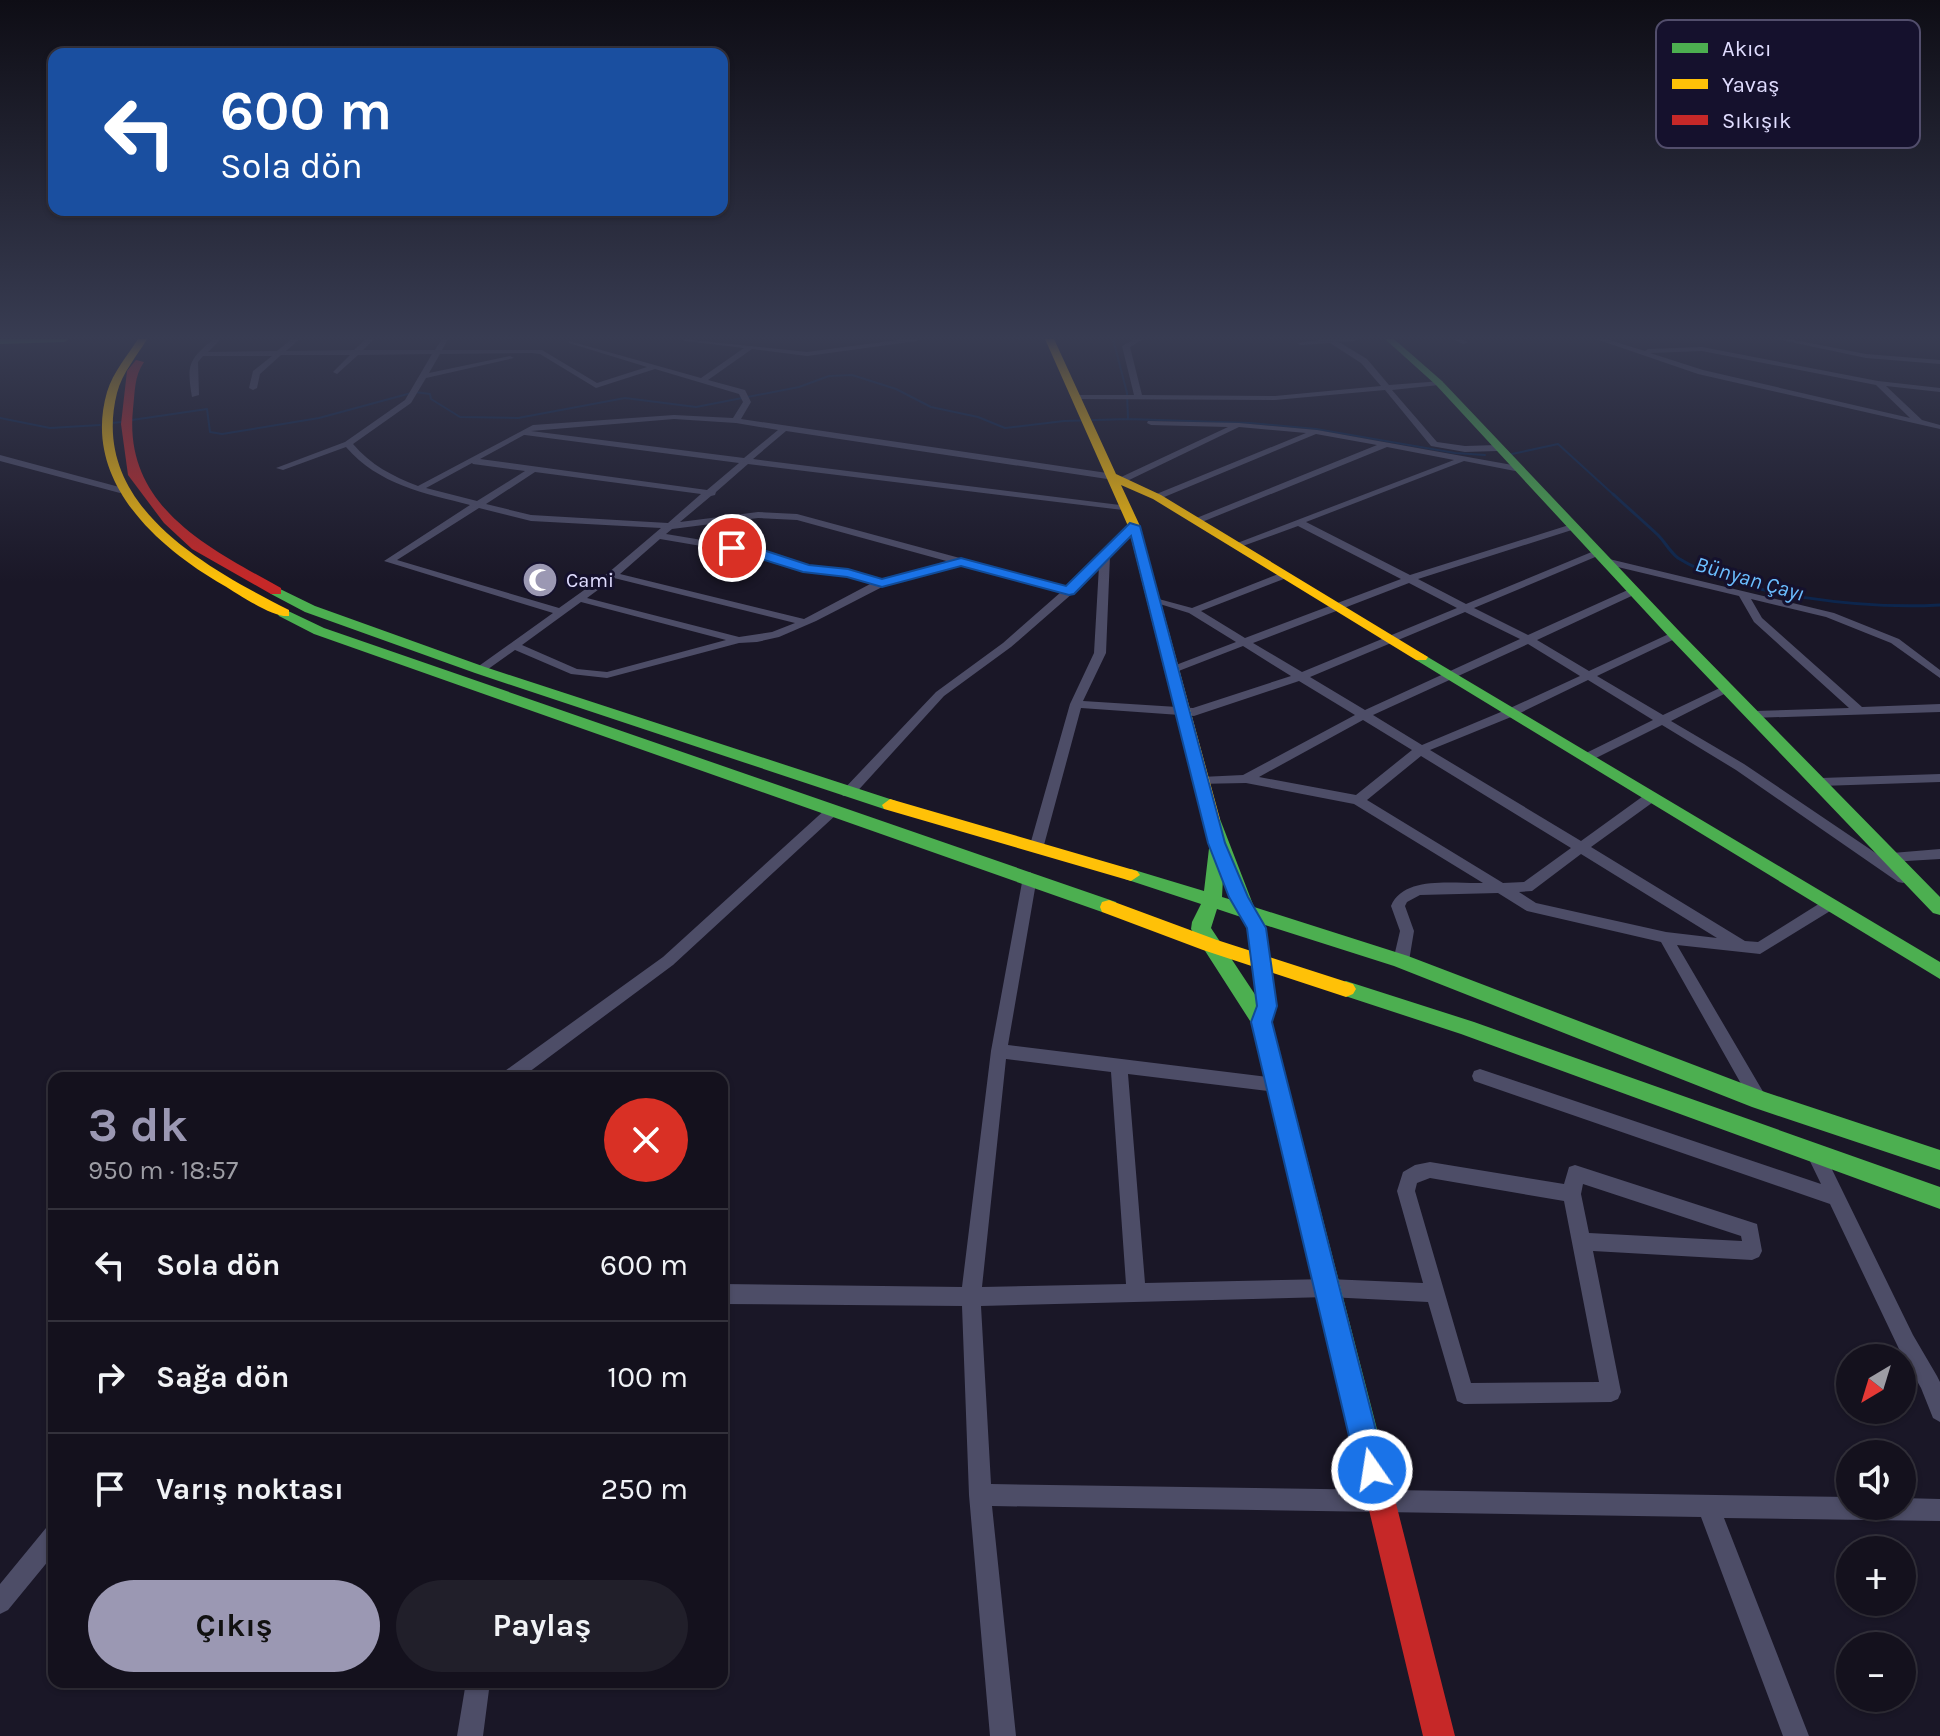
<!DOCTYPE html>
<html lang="tr">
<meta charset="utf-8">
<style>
:root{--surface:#14111d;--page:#211f2a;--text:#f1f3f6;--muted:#9d9da4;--line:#33313b;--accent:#9b98b3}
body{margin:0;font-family:Karla,sans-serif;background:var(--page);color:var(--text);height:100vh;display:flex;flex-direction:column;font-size:30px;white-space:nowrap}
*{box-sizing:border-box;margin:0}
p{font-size:26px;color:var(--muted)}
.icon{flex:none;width:44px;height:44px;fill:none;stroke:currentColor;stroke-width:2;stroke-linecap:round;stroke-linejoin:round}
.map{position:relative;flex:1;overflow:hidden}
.side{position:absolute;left:48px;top:1072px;width:680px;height:616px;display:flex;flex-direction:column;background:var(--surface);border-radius:16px;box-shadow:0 2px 6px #0004,0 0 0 2px var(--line)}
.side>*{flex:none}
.guide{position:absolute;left:48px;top:48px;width:680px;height:168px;border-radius:16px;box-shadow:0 2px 6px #0004,0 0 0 2px var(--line);background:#1a4fa0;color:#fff;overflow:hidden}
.needle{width:52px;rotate:218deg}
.fabs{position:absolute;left:1836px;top:1344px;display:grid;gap:16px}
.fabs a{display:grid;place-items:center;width:80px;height:80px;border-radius:50%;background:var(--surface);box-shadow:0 2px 6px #0004,0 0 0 2px var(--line);font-size:40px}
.pin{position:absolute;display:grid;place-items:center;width:68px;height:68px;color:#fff;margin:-34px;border:4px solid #fff;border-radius:50%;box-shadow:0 2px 8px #0007}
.me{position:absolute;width:88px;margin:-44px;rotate:347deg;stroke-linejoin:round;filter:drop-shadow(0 0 6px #0008)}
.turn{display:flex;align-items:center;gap:28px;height:168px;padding:0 40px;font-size:36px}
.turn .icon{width:104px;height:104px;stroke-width:2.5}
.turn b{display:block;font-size:56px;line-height:68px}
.round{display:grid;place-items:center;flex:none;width:84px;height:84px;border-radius:42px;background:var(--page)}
.summary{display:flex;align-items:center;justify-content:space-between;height:136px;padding:0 40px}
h1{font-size:48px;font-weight:700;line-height:60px;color:var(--accent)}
.button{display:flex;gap:16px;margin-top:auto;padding:16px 40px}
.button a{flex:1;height:92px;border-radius:48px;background:var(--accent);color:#111;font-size:32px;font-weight:700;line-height:92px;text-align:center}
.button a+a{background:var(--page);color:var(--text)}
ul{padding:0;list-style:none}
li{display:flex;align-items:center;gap:24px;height:112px;padding:0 40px;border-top:2px solid var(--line)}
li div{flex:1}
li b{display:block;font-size:30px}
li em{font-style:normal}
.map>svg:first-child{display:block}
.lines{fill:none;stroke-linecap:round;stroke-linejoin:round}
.stream-far1{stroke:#0d264d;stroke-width:2}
.stream{stroke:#0d264d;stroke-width:3}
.street{fill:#4d4d67;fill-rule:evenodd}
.fast{fill:#4caf50;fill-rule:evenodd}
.slow{fill:#ffc107;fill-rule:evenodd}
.jam{fill:#c62828;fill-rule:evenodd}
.route{fill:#1a73e8;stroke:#114b97;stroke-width:2}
.labels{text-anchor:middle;stroke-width:6;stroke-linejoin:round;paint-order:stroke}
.far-poi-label{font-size:20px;fill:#e0ddff;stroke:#15112d;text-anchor:start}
.far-water-label{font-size:22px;font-style:italic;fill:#6bbeff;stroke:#15112d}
.key{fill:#15112d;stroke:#524e6c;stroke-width:2}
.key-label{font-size:22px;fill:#e0ddff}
</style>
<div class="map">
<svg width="1940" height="1736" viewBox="0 0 1940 1736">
<rect width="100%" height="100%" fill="#1a1727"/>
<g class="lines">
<path class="stream-far1" d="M1113,339L1127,393L1128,419
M0,418L50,428L100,425
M132,420L207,409L210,432L222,434L319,418L415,392L430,394L431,399L460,417L518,418L625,398L696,407L799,387L829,376L852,375L896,389L931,407L978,417L1005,428L1064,421L1128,419L1250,423L1316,429L1455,453L1485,455
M112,423L121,422
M1512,454L1558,444L1615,496"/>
<path class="stream" d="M1613,494C1628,508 1643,521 1658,535C1665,542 1670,552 1678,558C1741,597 1867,609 1940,605"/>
<path class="street" d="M213,339H221L208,352L277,351L292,339H300L286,351L354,350L366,339H374L363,350H435L442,339H448L442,350H542L597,383L647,367L569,343V341L701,378L744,348L685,341L682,339L807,352L905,339H920L917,341L807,356L752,349L708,380L745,390L751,402L741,419L1114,474L1118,477L1114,480L786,431L753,459L1128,506L1131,507V511L748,464L716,492L715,495L711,496L680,522L758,512L797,514L1067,587L1131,524H1137V528L1110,556L1106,653L1083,701L1193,708L1291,676L1243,646L1176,672H1168V668L1236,642L1189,613L1150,601L1155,598L1192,608L1281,573H1289V577L1201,611L1245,638L1401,579L1298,526L1240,547L1232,545L1454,460L1387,447L1197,524L1194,523V519L1377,445L1316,434L1157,500L1152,497L1154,495L1306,433L1239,427L1125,482H1119V478L1228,427L1151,425L1147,423L1148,421L1239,423L1317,430L1518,466V470L1515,471L1464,461L1306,522L1410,575L1569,525H1575V529L1418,579L1466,604L1594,551H1600V555L1474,608L1528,635L1630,589H1638V593L1537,640L1589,671L1671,633H1679V637L1597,676L1663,715L1724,686H1732V690L1671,721L1744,764L1886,860L1887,855L1892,853L1940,849V859L1890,862L1910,878L1903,883L1898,882L1736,770L1662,725L1590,761H1582L1580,758L1582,755L1653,720L1588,680L1516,715L1430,750L1581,841L1646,794H1656L1658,797L1656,800L1591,847L1745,941L1758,942L1825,900H1835L1837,904L1835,908L1760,954L1677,945L1765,1095L1768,1100L1765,1105L1759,1107L1753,1105L1661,942L1527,911L1498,893L1420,895L1407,902L1405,906L1414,931L1409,961L1406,965H1396L1393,961L1400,931L1391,906C1404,875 1454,884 1483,883L1354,804L1246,783L1196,784L1195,781L1196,778L1201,777L1243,775L1355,715L1299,681L1194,716L1081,708L1044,845L1042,848H1032L1030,845L1070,704L1094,653L1099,566L1073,593L1011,647L944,696L853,796H843L841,793L843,790L936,692L1003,643L1061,592L961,565L886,585L816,621L779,637L757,642L739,643L607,678L571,674L515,650L484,672H476V668L553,613L384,561L470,505C424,493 379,485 346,447L283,470L276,468L345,442L405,400L432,354L358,355L337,374L333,372L350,355H281L260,374L257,388L253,390L249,388L253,371L272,356H203L198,362L199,395L192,397C186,362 190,360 213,339ZM532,353L540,354L596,388L655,369L739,394L743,402L733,418L674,415L533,425L418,486C392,476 371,465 353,444L411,403L426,378L514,358L510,356L429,373L440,354ZM674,419L736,423L778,430L744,458L531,431ZM524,435H525L739,463L707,490L480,459ZM472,463L473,464L525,471L477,501L426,488ZM535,472L701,494L668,523L531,515L486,504ZM479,508L531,521L661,528L608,573L559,608L397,560ZM758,518L797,520L950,562L882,580L848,570L808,566L756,549L666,534L672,529ZM660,539L754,555L807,572L847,576L872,583L804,619L620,574ZM614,578L795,623L772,632L739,637L587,598ZM1409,583L1457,608L1302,672L1253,643ZM581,602L726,640L607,672L577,669L522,645ZM1465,612L1520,639L1365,710L1310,677ZM1528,644L1580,676L1508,709L1422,745L1373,715ZM1363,720L1412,750L1356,795L1259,777ZM1421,756L1571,848L1524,882L1503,883L1367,800ZM1581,854L1717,938L1666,932L1536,903L1519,892L1532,891Z
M1135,339H1143L1130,347L1142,395L1275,396L1381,386L1361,363L1330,343L1301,345L1297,343L1326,339H1357L1354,341L1339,342L1367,359L1389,385L1442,381L1443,383L1439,385L1392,390L1437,442L1465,446L1497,445L1501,448L1497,451L1465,452L1431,446L1385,390L1275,400L1075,399L1074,397L1078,395H1134L1122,346Z
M1452,339H1461L1468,342L1464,344Z
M1596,339H1606L1645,351L1648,349L1702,347L1878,381L1940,388V392L1886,386L1922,420L1940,425V429L1698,374ZM1702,351L1876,385L1910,418L1703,370L1650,353Z
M1777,339H1789L1866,354L1940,360V364L1866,358Z
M0,455L123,488L125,490L120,493L0,461Z
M1605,558L1834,613L1899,639L1940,670V678L1891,643L1826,617L1751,599L1762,618L1862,707L1940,704V712L1751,718L1749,715L1751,712L1755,711L1849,708L1754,622L1739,596L1601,563V559Z
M1940,774V782L1821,786L1815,782L1821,778Z
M832,807L837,808L839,811L837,814L673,965L521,1078H500L502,1073L663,957L827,808Z
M1030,872L1037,877L1008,1045L1276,1078L1282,1080L1284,1085L1282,1090L1276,1092L1128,1074L1145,1283L1328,1279L1423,1283L1397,1191L1403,1172L1415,1165L1430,1162L1564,1184L1569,1167L1575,1165L1757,1224L1762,1251L1759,1257L1752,1260L1593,1251L1621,1392L1618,1399L1611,1402L1464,1404L1457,1401L1428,1302L1328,1297L981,1306L991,1484L1850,1497V1506H1902V1498L1940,1499V1521L1724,1518L1809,1736H1783L1701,1517L992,1506L1016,1736H990L969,1495L962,1306L722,1304V1284L962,1287L991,1051L1023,877ZM1006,1059L1111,1072L1126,1284L982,1287ZM1430,1178L1564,1201L1599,1382L1471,1383L1415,1191L1417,1183ZM1583,1184L1741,1236L1742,1241L1589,1233L1581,1194Z
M1480,1069L1821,1184L1806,1153L1809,1147L1815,1145L1821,1147L1913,1335L1937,1376L1940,1382V1422L1933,1418L1921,1388L1899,1349L1830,1204L1474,1081L1472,1076L1474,1071Z
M54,1525V1554L8,1610L0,1614V1584L46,1528Z
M466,1682H490L483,1736H457Z"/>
<path class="fast" d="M0,339H69L64,342L0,344Z
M1385,339H1394L1442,381L1680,632L1940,897V915L1933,913L1670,638L1436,385Z
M276,587L315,606L485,667L896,801L898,805L896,809H884L475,673L305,612L271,594L269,591Z
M284,609L324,628L1116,902L1118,907L1116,912H1102L314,634L279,616L277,613Z
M1421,653L1940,962V979L1416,660V654Z
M1211,813L1220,819L1254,907L1408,956L1765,1092L1940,1150V1170L1752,1107L1394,966L1265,925L1277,1006L1272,1022L1386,1464L1382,1474L1372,1478L1362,1474L1252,1024L1191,929L1192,922L1201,904L1125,879L1122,875L1131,869L1204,891L1210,840L1202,819ZM1223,878L1232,900L1222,897ZM1217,909L1241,917L1248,928L1256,996L1211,928Z
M1346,981L1474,1022L1940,1187V1209L1461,1034L1339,994L1336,989L1339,984Z"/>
<path class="slow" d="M138,339H147C137,356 122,373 117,393C89,505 205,567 289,610V616C273,618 238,594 223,585C154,545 82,479 107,392C113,372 128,355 138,339Z
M1045,339H1054L1116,474L1161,495L1428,657L1426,660H1416L1153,499L1121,485L1140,526L1220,819L1217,823H1205L1202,819L1128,526Z
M890,799L1137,871L1140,875L1131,881L884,809L882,805Z
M1109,900L1217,940L1353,984L1356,989L1353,994L1346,997L1203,950L1102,912L1100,907L1102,902Z"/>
<path class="jam" d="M136,360L144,362C134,376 135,393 133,409C123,507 209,548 281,588V594H271L192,549L164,523L128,475L121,424L127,371Z
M1372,1450L1382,1454L1386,1464L1455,1736H1423L1358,1464L1362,1454Z"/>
</g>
<linearGradient id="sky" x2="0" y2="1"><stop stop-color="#0e0d15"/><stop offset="0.58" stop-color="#383c52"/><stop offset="1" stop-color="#383c52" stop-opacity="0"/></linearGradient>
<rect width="1940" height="582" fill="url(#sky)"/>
<path class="route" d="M1130,523L1140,526L1225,843L1248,897L1266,928L1277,1006L1272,1022L1386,1470L1382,1480L1372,1484L1362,1480L1357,1470L1251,1022L1257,1006L1247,928L1229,897L1208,843L1131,536L1074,594L1069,595L961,566L882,587L847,577L803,572L726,548L732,544L760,549L809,565L848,569L882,579L961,558L1066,586Z"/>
<defs>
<symbol id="mosque-disc" viewBox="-11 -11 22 22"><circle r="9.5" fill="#9b98b3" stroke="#15112d"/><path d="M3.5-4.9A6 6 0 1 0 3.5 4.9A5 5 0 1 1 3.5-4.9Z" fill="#fff"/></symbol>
</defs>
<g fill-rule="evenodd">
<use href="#mosque-disc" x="520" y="560" width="40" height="40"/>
</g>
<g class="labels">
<g class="far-poi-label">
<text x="566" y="587">Cami</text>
</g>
<g class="far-water-label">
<text transform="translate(1750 578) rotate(16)" y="8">Bünyan Çayı</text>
</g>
</g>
<rect x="1656" y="20" width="264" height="128" rx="12" class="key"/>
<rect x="1672" y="43" width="36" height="10" fill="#4caf50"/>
<rect x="1672" y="79" width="36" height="10" fill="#ffc107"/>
<rect x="1672" y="115" width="36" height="10" fill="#c62828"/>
<g class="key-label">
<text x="1722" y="56">Akıcı</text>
<text x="1722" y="92">Yavaş</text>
<text x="1722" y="128">Sıkışık</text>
</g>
</svg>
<div class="fabs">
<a><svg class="needle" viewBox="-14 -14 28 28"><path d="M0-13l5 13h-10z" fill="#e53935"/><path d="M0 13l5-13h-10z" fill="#9d9da4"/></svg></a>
<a><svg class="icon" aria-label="sound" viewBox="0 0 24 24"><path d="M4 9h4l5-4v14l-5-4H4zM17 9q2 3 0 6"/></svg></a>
<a>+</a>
<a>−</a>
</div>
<div class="pin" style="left:732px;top:548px;background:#d93025"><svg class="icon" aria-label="arrive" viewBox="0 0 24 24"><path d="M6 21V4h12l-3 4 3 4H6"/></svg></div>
<svg class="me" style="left:1372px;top:1470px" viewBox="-20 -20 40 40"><circle r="17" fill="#1a73e8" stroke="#fff" stroke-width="3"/><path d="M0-11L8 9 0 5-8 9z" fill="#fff"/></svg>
<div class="guide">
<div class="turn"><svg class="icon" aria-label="left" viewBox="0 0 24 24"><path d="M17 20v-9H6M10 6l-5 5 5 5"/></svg><div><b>600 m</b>Sola dön</div></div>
</div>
<section class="side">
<div class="summary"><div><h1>3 dk</h1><p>950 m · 18:57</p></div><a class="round" style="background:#d93025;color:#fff"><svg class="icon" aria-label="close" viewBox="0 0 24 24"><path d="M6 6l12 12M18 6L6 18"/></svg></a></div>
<ul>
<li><svg class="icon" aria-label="left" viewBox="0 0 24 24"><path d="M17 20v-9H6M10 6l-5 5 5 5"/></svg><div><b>Sola dön</b></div><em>600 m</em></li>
<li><svg class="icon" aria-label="right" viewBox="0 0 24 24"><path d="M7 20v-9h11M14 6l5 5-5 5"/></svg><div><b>Sağa dön</b></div><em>100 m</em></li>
<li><svg class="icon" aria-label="arrive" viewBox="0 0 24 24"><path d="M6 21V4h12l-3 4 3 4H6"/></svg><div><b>Varış noktası</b></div><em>250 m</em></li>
</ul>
<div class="button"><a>Çıkış</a><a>Paylaş</a></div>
</section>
</div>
